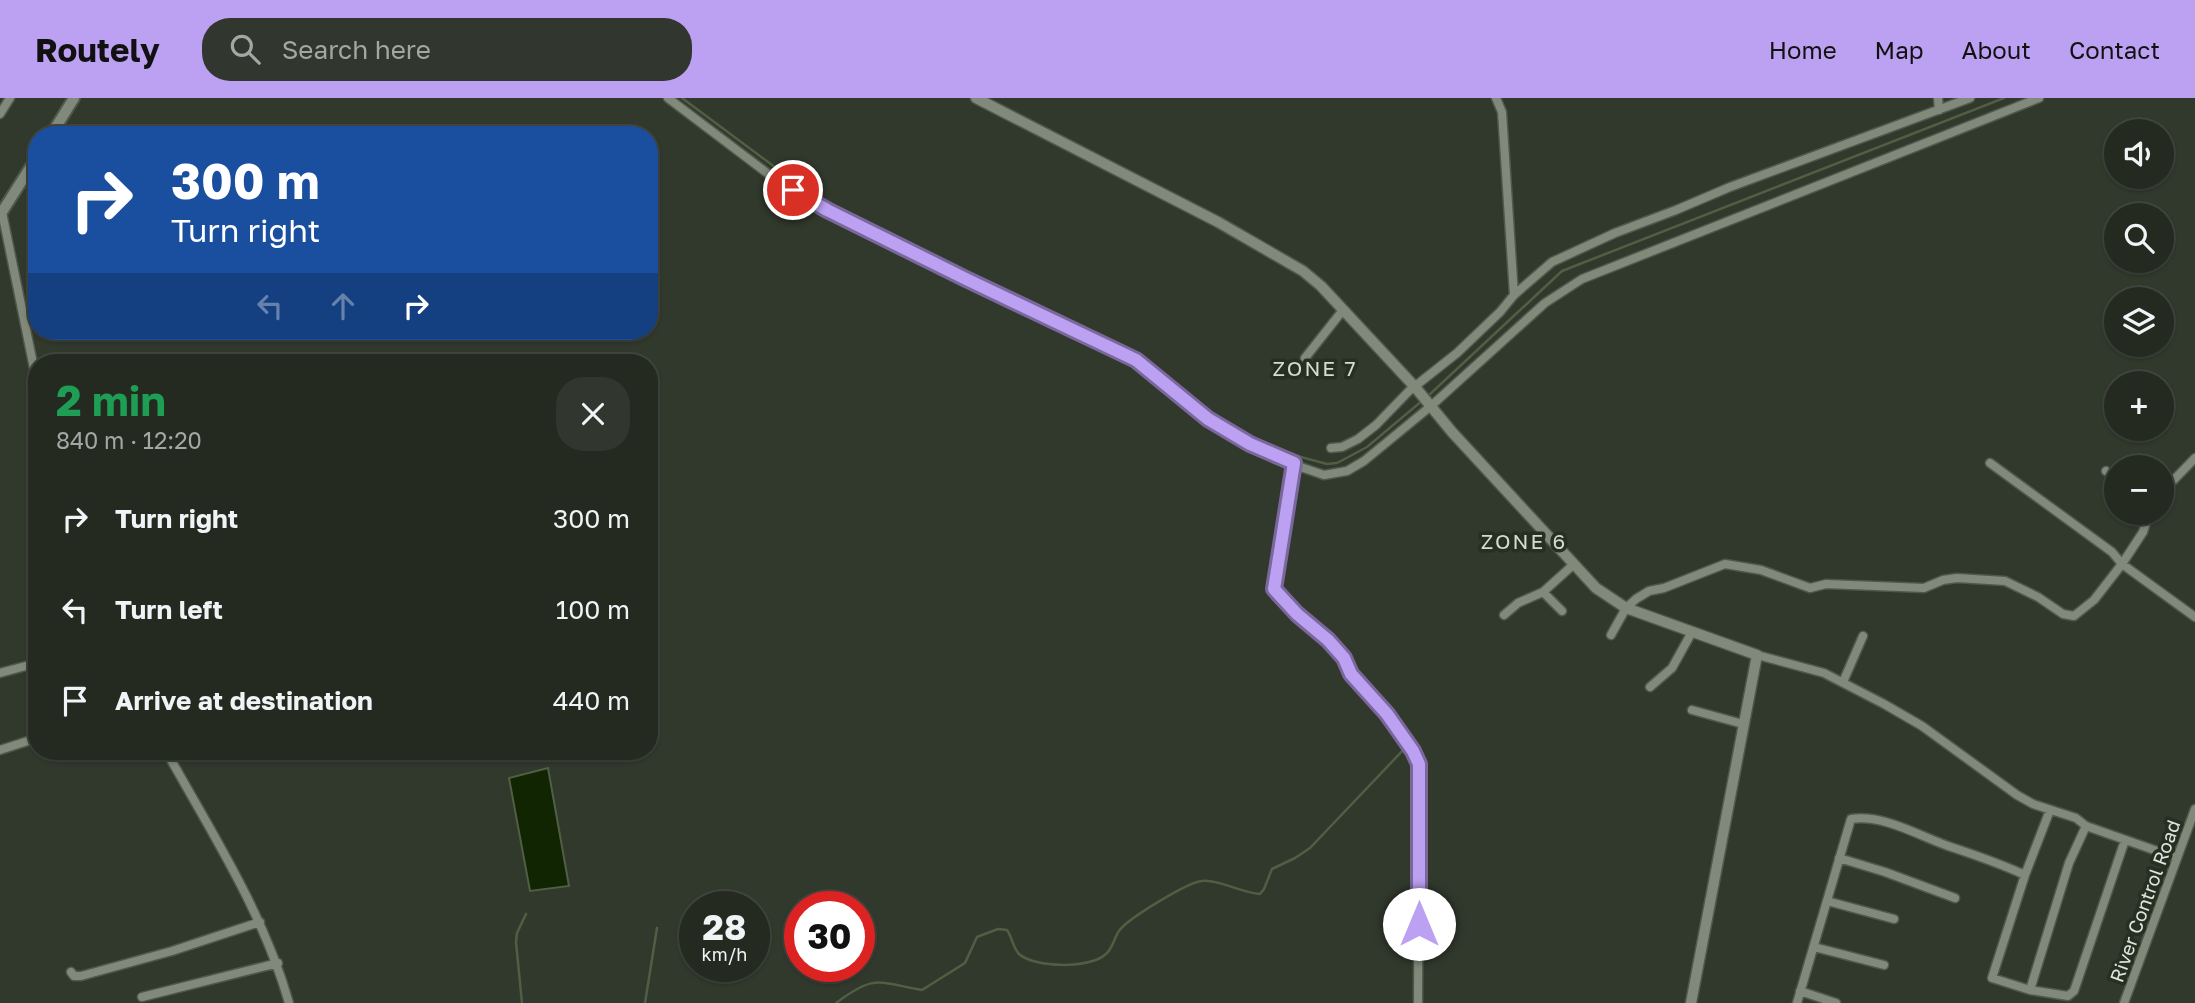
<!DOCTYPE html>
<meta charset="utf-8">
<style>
:root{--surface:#252a21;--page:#31362e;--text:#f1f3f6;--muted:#a3a7a5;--line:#42463f;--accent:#bca0f2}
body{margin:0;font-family:"Golos Text",sans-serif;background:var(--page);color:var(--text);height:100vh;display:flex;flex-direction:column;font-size:26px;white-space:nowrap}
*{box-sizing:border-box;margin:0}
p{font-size:23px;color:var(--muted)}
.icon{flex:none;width:38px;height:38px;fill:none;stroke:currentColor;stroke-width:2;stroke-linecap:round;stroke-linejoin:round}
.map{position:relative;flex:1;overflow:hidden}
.drawer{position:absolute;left:28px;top:256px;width:630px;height:406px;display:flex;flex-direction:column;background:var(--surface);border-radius:28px;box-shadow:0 2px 5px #0004,0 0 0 2px var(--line)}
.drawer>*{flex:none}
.top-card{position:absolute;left:28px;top:28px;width:630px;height:214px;border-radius:28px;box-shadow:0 2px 5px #0004,0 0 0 2px var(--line);background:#1a4fa0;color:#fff;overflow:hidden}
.buttons{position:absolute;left:2104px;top:21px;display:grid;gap:14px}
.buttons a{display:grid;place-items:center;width:70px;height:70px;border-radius:50%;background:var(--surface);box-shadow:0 2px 5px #0004,0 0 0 2px var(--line);font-size:35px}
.speed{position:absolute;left:679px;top:793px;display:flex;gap:14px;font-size:35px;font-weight:700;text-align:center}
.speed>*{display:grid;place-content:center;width:91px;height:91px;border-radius:50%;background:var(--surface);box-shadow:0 2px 5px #0004,0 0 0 2px var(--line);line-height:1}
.speed small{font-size:18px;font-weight:400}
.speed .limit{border:10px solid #d22;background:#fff;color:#111}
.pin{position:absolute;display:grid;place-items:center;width:60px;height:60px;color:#fff;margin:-30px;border:4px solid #fff;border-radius:50%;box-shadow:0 2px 7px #0007}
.me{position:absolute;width:77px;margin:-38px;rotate:0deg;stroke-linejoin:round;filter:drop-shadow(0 0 5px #0008)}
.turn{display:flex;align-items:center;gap:24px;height:147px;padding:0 28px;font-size:32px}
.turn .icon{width:91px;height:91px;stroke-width:2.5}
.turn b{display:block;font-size:49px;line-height:60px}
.lanes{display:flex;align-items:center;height:66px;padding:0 28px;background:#0003;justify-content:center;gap:35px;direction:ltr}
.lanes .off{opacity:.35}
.round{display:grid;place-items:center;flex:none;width:74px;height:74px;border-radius:28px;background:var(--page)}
.overview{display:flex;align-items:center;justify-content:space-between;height:119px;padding:0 28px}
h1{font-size:42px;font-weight:700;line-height:52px;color:#1e9e55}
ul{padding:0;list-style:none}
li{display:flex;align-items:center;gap:21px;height:91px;padding:0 28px}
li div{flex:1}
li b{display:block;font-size:26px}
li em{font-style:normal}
header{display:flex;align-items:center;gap:42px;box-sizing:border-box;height:98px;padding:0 35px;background:var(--accent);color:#111}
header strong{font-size:33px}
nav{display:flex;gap:38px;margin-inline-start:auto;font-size:24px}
.search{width:490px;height:63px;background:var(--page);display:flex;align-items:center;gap:18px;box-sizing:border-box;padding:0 24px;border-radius:28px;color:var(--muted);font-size:26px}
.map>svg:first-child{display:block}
.water{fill:#122503;stroke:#505f44;stroke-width:2}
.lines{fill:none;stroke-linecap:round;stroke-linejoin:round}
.stream{stroke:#505f44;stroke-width:2.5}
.minor-casing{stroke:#50574c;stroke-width:11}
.tertiary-casing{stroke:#50574c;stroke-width:13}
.secondary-casing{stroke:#50574c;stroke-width:14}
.minor{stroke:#80897a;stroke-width:8}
.tertiary{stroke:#80897a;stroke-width:10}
.secondary{stroke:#80897a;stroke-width:10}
.route-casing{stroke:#7a689d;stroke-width:18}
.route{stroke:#bca0f2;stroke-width:12}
.labels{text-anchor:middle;stroke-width:7;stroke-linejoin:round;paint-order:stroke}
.street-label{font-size:19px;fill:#e0e5dd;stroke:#272e22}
.neighbourhood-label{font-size:21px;letter-spacing:2px;fill:#d3ddce;stroke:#272e22}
</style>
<header>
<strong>Routely</strong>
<div class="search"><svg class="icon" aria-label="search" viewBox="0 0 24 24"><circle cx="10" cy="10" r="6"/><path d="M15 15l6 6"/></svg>Search here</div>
<nav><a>Home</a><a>Map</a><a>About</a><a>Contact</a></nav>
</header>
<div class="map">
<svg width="2195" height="905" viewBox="0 0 2195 905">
<rect width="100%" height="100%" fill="#31382c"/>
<path class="water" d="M548,670L569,788L530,793L509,680Z"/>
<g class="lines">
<path class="stream" d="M682,0L791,81L833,107L928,157
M1160,277L1210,316L1252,340L1301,359L1327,366L1337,365L1367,349L1423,302
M1428,298L1562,173L2004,0
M1286,438L1298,376
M1280,476L1279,487L1296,508L1332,539L1363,584
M1411,643L1423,660L1424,773L1422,836
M522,905L516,844L517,835L526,816
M645,905L657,830
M836,905C875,876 877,884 922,892L965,865L977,839L998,831L1007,832C1012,839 1013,850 1019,856C1035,870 1090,871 1106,856C1113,850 1114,840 1119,833C1127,821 1188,784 1202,783C1218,781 1242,795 1260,796L1264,791L1272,771L1295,760L1310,750L1407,648"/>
<defs>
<path id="minor" d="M668,0L775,81L827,112L1136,262L1208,321L1250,346L1286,364L1324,377L1347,373L1364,363L1431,308L1545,205L1582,181L2039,0
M1496,0L1502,14L1514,197
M1938,0L1939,12
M0,16L10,0
M2,114L37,285
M1305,260L1343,212
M1331,350L1342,349L1358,341L1376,327L1409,293L1457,255L1500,214L1514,197L1552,164L1615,135L1676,112L1730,89L1970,0
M1294,365L1274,491C1291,510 1312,525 1329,543C1341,556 1346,571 1357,583C1380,608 1406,634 1419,666L1418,905
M2106,373L2116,381
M2161,395L2195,360
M2149,415L2143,434L2122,466L2195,519
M1543,494L1562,513
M1504,517L1518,505L1543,494L1573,467
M1611,537L1626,510L1636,501L1649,493L1664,490L1725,466L1761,472L1810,490L1826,486L1924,490L1943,482L1957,480L2005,483L2038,499L2063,516L2074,518L2094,502L2122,466L2112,454L1990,365
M1757,557L1824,575L1884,606L1922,628L2017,697L2033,706L2076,720L2086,728L2177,760
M0,575L37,565
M1843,584L1863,538
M1650,589L1672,570L1692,534
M1692,612L1743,626
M0,652L37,640
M166,653C212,735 263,814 289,905
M2050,712L2025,777L1992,880L2030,892L2068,898L2074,893L2125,742
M1839,760L1885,774L1955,800
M1827,803L1894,821
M1814,849L1884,867
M71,874L74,878H81L172,853L260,824
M2030,892L2069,765L2086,728
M1800,893L1836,905
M142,899L278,865
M1797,905L1851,721C1886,716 1922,740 1954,750C1978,758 2001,766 2025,777
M2124,905L2195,711"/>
<path id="tertiary" d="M976,0L1218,124L1303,173L1321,188L1415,289L1452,334L1596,490L1626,510L1757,557L1691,905"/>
<path id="secondary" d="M51,37L74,0
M0,117L37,59"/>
</defs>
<use href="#minor" class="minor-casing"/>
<use href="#tertiary" class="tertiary-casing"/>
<use href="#secondary" class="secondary-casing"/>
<use href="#minor" class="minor"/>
<use href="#tertiary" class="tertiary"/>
<use href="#secondary" class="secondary"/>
</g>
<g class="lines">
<defs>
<path id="route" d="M793,92L827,112L966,181L1136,262L1208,321L1250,346L1294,365L1274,491L1297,516L1328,542L1344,560L1351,576L1387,616L1413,653L1419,666V826"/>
</defs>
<use href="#route" class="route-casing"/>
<use href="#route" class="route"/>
</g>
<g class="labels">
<g class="street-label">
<text transform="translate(2145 803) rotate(-70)" y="7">River Control Road</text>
</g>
<g class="neighbourhood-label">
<text x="1315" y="278">ZONE 7</text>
<text x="1524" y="451">ZONE 6</text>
</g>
</g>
</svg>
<div class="buttons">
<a><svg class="icon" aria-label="sound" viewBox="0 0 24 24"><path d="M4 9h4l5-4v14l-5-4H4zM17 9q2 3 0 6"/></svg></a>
<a><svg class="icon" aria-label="search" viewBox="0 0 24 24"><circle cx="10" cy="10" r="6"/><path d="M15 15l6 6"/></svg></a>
<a><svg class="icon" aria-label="layers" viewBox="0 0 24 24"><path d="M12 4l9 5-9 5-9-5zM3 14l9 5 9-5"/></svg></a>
<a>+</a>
<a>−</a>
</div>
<div class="speed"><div>28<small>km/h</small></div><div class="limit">30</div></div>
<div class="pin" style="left:793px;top:92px;background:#d93025"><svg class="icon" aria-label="arrive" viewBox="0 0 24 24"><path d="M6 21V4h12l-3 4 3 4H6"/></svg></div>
<svg class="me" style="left:1419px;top:826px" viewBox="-20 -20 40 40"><circle r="19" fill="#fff"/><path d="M0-13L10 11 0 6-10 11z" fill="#bca0f2"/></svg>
<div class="top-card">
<div class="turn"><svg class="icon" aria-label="right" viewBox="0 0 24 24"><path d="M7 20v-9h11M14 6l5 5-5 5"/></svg><div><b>300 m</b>Turn right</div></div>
<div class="lanes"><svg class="icon off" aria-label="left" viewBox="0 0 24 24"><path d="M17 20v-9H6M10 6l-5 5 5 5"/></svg><svg class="icon off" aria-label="ahead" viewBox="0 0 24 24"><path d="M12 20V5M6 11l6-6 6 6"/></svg><svg class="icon" aria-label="right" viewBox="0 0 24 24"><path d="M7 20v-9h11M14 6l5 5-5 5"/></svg></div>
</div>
<section class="drawer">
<div class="overview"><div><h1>2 min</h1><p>840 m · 12:20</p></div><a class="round"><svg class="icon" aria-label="close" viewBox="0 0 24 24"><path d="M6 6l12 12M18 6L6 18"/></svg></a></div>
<ul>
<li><svg class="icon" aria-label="right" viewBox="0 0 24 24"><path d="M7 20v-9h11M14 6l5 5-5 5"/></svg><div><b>Turn right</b></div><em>300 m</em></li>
<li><svg class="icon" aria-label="left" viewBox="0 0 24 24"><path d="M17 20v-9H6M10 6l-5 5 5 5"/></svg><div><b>Turn left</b></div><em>100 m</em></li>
<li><svg class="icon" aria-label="arrive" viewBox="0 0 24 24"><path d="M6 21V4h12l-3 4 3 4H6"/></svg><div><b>Arrive at destination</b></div><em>440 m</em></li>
</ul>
</section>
</div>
